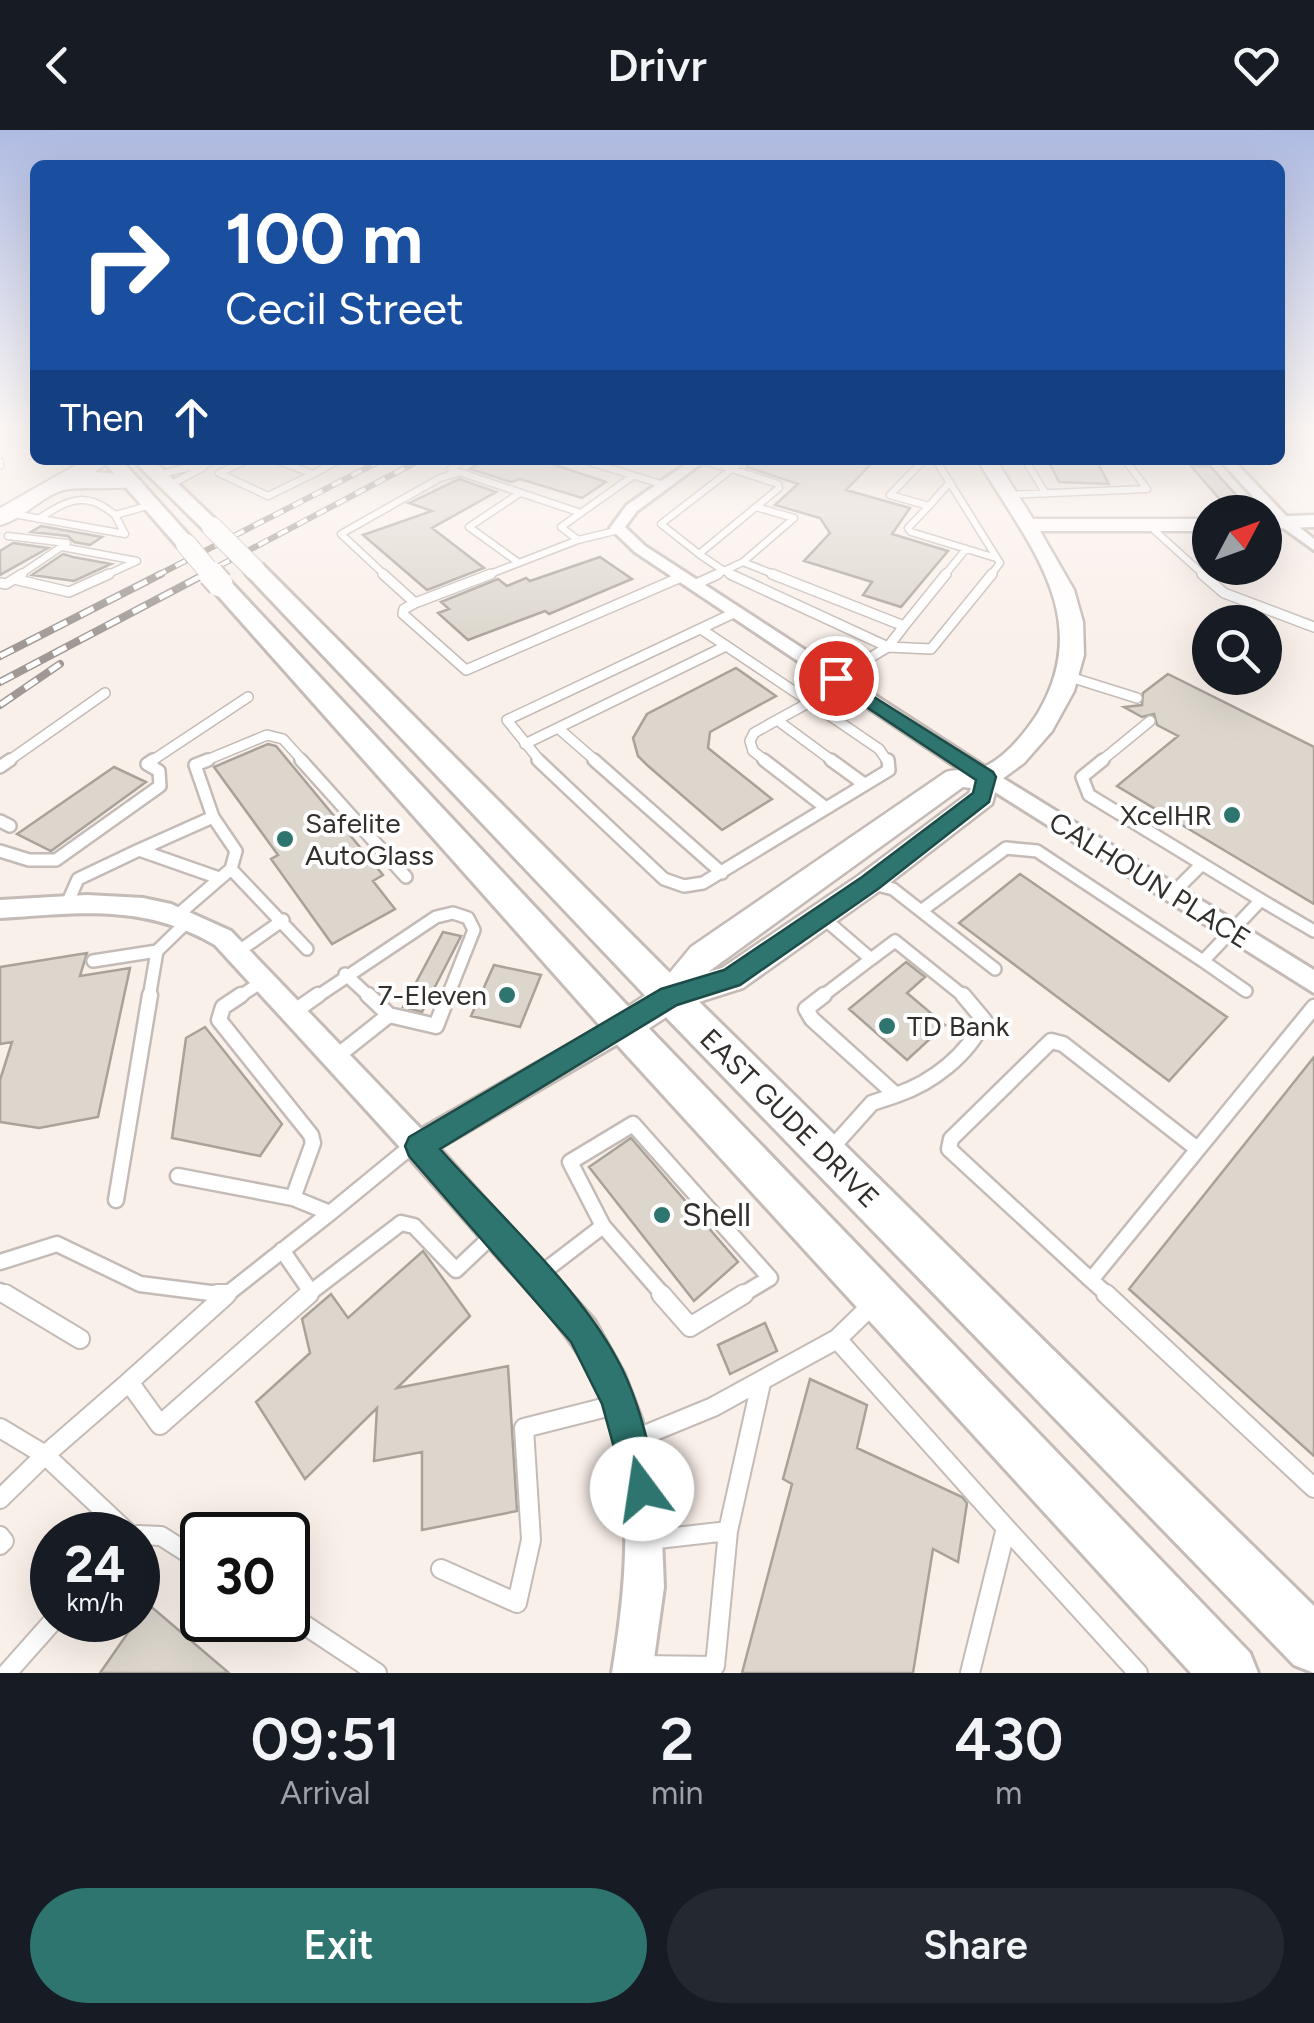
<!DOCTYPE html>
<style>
:root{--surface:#171b24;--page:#242831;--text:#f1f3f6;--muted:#9ea1a6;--accent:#2d756e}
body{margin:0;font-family:Figtree,sans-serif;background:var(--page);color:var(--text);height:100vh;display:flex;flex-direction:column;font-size:38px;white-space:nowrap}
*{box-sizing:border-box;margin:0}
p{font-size:32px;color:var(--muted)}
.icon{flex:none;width:55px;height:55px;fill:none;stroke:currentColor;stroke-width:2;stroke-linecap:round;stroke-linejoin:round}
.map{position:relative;height:1543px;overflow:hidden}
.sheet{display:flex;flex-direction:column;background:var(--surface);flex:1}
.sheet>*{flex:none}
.top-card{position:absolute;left:30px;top:30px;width:1255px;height:305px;border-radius:15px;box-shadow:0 10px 40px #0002;background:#1a4fa0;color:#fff;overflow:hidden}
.needle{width:65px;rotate:49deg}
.controls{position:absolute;left:1192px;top:365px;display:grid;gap:20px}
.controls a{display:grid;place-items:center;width:90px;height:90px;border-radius:50%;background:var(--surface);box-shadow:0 10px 40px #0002;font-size:50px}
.speed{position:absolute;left:30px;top:1382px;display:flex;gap:20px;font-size:50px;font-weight:700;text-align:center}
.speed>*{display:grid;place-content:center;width:130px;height:130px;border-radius:50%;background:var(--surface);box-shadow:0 10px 40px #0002;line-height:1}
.speed small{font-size:25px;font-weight:400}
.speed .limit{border:5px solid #111;border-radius:15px;background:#fff;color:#111}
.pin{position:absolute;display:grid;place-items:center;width:85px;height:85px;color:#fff;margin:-42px;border:5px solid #fff;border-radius:50%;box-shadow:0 2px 10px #0007}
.me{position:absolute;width:110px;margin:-55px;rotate:346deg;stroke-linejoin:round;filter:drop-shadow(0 0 8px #0008)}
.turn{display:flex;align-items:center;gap:35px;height:210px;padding:0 30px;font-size:45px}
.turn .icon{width:130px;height:130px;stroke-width:2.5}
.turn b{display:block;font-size:70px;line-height:85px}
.then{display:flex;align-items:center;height:95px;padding:0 30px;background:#0003;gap:20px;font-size:38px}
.eta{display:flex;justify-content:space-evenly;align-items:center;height:170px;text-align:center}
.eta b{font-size:60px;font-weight:600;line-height:70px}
.cta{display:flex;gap:20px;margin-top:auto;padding:20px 30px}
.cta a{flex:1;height:115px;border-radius:60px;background:var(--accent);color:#fff;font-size:40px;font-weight:600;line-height:115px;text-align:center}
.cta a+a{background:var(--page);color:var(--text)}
header{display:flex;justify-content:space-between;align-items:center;height:130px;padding:0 30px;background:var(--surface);font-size:45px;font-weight:600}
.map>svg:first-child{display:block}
.building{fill:#dcd6cd;stroke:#a8a299;stroke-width:2.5}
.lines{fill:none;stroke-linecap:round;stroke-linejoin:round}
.service-far4-casing{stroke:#c5bbb6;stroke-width:9}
.service-far3-casing{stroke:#c5bbb6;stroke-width:12}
.service-far2-casing{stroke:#c5bbb6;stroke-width:16}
.service-far1-casing{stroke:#c5bbb6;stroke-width:19}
.service-casing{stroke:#c5bbb6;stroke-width:22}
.minor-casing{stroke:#c5bbb6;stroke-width:6}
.tertiary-casing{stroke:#c5bbb6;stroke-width:5}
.secondary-casing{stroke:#c5bbb6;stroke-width:6}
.primary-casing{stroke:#c5bbb6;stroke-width:4}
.service-far4{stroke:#fff;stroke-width:6}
.service-far3{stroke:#fff;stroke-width:9}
.service-far2{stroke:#fff;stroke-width:11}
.service-far1{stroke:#fff;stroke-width:14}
.service{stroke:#fff;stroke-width:18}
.minor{fill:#fff;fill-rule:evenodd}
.tertiary{fill:#fff;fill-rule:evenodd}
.secondary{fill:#fff;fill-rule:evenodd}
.primary{fill:#fff;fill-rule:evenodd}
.rail-far1-casing{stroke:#9f9894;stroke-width:6}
.rail-casing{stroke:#9f9894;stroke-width:8}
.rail-far1{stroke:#fff;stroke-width:4;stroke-dasharray:11;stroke-linecap:butt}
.rail{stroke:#fff;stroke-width:5;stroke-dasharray:15;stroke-linecap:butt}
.secondary-bridge-far1-casing{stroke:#c5bbb6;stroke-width:22;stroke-linecap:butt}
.secondary-bridge-casing{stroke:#c5bbb6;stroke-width:29;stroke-linecap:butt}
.secondary-bridge-far1{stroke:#fff;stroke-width:20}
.secondary-bridge{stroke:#fff;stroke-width:25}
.route{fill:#2d756e;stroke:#1d4c48;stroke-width:2.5}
.poi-dot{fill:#2d756e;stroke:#fff;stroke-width:4}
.labels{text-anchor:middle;stroke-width:8;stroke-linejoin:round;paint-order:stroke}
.poi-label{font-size:28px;fill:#332f2d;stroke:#fff;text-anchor:end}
.street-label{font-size:28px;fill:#332f2d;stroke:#fff}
.near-poi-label{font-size:32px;fill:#332f2d;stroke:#fff;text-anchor:start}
</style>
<header><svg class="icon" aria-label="back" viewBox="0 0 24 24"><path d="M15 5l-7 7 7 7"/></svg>Drivr<svg class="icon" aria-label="heart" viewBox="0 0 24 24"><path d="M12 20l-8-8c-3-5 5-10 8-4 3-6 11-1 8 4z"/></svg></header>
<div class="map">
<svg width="1314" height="1543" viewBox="0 0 1314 1543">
<rect width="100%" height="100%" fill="#faf0ea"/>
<path class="building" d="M485,330H540L606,352L582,368L520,349L511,352L470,339Z
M751,330H875L846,360L910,378L892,404L948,421L901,477L863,465L872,452L804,431L830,403L820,388L775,375L798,354L747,337Z
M1048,330H1096L1109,354L1059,352Z
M1191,336H1210L1236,365L1223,373Z
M459,349L496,362L432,398L484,438L427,460L363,405L432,381L409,373Z
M41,396L102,407L90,415L74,412L68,406L31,402Z
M13,413L48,418L0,445V421Z
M63,424L73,427L111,434L74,451L32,445Z
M600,427L632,449L549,484L545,481L468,510L438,483L449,479L441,472L498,449L507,456L526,448L530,451Z
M736,538L776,566L710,602L708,618L772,669L722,700L647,635L638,626L633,608L647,584Z
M1168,544L1314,617V774L1117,656L1178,606L1157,595L1154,584L1142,587L1124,577L1142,575L1143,563Z
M268,614L276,616L383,745L373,751L395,779L332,814L271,729L278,725L214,637Z
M114,637L146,652L51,721L17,704Z
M1020,744L1227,887L1169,951L959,793Z
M443,802L461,806L422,882L403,877Z
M87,823L80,846L130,838L98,987L39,998L0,992V950L12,912L0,914V837Z
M906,832L925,847L907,863L945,895L907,930L849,879Z
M494,835L541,845L520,897L471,886Z
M205,897L282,994L260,1026L172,1008L186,908Z
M1314,927V1326L1129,1159Z
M631,1008L738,1132L694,1171L589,1037Z
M423,1121L470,1186L397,1258L508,1236L517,1381L422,1400V1322L374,1331L377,1278L305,1349L256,1272L310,1223L302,1189L331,1164L348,1188Z
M765,1193L777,1221L730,1244L718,1215Z
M810,1249L867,1275L857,1318L962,1367L967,1373L958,1432L933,1419L913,1543H742L792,1354L783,1349Z
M148,1474L229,1543H100Z"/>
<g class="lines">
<defs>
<path id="service-far4" d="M248,330L219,343L268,366L313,344
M276,330L313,344L339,330
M465,330L450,339L578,382
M583,330L664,355
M700,330L732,339L744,330
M924,330L890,365L929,376L950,352
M931,330L937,332L1000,433L990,446
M1025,330L1046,364
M0,332V336
M732,339L778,354L779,358L699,424L661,394Z
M157,345L212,332
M168,356L204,337
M1007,365L1147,359L1125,330
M929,376L908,398L911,402L996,428
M8,383L125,404
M38,389C67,371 85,359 115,385
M619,400L578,410L561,397L633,346
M1154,400L1205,446
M125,404L115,385L151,375
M8,406L67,413L18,446
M62,417L137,431L104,446
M699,424L724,441L713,446
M743,432L778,446
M743,432L794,388L756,377
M519,433L469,397L520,363
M386,446L341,404L440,348L457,343
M485,446L578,410
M735,446L724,441L743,432
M944,446L966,419"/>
<path id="service-far3" d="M383,444L415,473L491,444
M730,444L888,517L904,496L772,444
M1202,444L1224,463L1314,497
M14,449L69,462L109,444
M0,453L6,454L22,444
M694,455L718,444
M415,473L404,479L403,484L466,540L681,447
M904,496L946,444
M701,499L810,572L777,590L834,632
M1070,547L1137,568
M836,548L888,517L931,519L992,444
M843,553L810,572L879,619L888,632
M558,598L597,632
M525,614L726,516
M7,632L105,563
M150,632L248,567
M202,632L267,605L283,609L304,632
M541,632L507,590L736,482
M767,632L753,621L750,611L754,603L777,590
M1100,632L1150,591"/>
<path id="service-far2" d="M301,630L406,747
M538,630L664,749L684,756L703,753L889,640L888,630
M594,630L722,743
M764,630L826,678
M831,630L864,654
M1103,630L1082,647L1089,665L1202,734L1172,764
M0,637L10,630
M0,691L10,696
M139,720L213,687
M0,721L29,730H56L160,656L159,641L147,634L153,630
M231,739L307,819
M874,754L893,759L995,839
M1261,770L1314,801
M66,776L78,749L139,720L219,748
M921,781L1006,718L1037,721L1203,831L1261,770L1202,734
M180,783L231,739L236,721L213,687L195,635L208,630
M821,786L871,829
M239,821L283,790
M871,829L895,811L966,868
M93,831L157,821L188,791
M1203,831L1246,861
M345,844L371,868
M149,868L157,821
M237,868L265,850
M315,868L436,787L453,783L468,788L474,800L447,868
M820,868L871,829"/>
<path id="service-far1" d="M241,865L223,877L219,890L311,1005L313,1013L293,1068L330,1083L413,1015
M368,865L389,885
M824,865L806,879L812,889L896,965C932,953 968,925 984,890L963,865
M295,881L318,865
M336,927L389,885L436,896L448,865
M829,1021L872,973L896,965
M178,1046L293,1068
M116,1070L150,865
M603,1096L664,1166
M603,1096L570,1032L633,994L770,1148L740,1166
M282,1120L311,1162L401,1093L414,1096L456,1140L494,1104
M0,1132L57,1114L140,1154L226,1165L330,1083
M539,1145L603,1096
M1091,1150L949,1019L951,1009L1051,911L1063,914L1196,1018
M0,1161L9,1166
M306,1166L311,1162
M1109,1166L1091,1150L1314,877"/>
<path id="service" d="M5,1164L80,1209
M217,1164H227
M661,1164L690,1197L744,1164
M1106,1164L1314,1358
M226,1165L129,1252L160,1295L309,1164
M872,1175L837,1209L1006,1398L970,1543
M0,1298L45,1325L129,1252
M635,1309L713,1277L837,1209
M0,1369L45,1325L130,1405
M1006,1398L1138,1543
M138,1405L161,1406L202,1432
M0,1406L4,1411L0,1415
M649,1410L728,1401L761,1253
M441,1439L517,1473L531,1410L524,1298L615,1275
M288,1484L377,1543
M640,1535L715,1536L728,1401
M7,1543L54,1490"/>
<path id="minor" d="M692,330H706L637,381L625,397L645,416L993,642L1314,840V863L979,652L635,422L610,398L627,375Z
M1220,330H1233L1289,389L1314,409V420L1279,395Z
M87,765L143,768L171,774L231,801L421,999L615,889L624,886L633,889L637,897L633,905L439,1018L594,1190L624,1244L641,1288L660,1359L664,1457L652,1543H612C628,1446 637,1343 594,1251C568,1197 520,1153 481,1108C394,1009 304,912 215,815C144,773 78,783 0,788V770Z"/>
<path id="tertiary" d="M978,330H996L1033,389H1210V401H1040L1074,460L1083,492L1084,525L1074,561L1052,601L1024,633L998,652L992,674L878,762L743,858L680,878L636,907L624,912L612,907L607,897L612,887L658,857L691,817L946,642C958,638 972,643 984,637C1006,627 1025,603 1038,583C1096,485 1026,413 978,330ZM963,657L971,658L969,663L858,746L722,838L708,842Z
M1314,385V397L1265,399V387Z"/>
<path id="secondary" d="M102,330H121L193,410L197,414L193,418H179Z
M133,330H153L219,393L222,397L219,401H205Z
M255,433L263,435L683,856L1314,1476V1543L1294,1535L657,878L247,445L244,440Z
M220,447L228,449L637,886L1250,1523L1258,1543H1191L611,908L212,459L209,454Z"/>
<path id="primary" d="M85,330H111L95,342L131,345L142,352C131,363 84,355 64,360C41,366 24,389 0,395V378Z"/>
</defs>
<use href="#service-far4" class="service-far4-casing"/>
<use href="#service-far3" class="service-far3-casing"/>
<use href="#service-far2" class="service-far2-casing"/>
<use href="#service-far1" class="service-far1-casing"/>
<use href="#service" class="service-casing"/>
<use href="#minor" class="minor-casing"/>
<use href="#tertiary" class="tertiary-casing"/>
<use href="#secondary" class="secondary-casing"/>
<use href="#primary" class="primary-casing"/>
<use href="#service-far4" class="service-far4"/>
<use href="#service-far3" class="service-far3"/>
<use href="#service-far2" class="service-far2"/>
<use href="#service-far1" class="service-far1"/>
<use href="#service" class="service"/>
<use href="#minor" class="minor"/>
<use href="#tertiary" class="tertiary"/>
<use href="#secondary" class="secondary"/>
<use href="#primary" class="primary"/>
<defs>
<path id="rail-far1" d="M156,446L382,330
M200,446L420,330"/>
<path id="rail" d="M0,526L161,444
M0,552L205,444
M0,575L60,534"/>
</defs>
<use href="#rail-far1" class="rail-far1-casing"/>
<use href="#rail" class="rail-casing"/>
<use href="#rail-far1" class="rail-far1"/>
<use href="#rail" class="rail"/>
<defs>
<path id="secondary-bridge-far1" d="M212,397L255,440
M186,414L213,446"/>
<path id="secondary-bridge" d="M211,444L220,454"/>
</defs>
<use href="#secondary-bridge-far1" class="secondary-bridge-far1-casing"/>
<use href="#secondary-bridge" class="secondary-bridge-casing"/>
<use href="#secondary-bridge-far1" class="secondary-bridge-far1"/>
<use href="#secondary-bridge" class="secondary-bridge"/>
</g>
<linearGradient id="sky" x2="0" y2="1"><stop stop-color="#afbbe2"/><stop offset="0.58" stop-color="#fdf8f6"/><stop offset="1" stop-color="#fdf8f6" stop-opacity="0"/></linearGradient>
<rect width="1314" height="514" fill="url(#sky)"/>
<path class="route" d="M836,543L993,642L996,647L989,672L878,759L740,855L677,875L440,1019C497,1083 577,1155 617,1229C639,1268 648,1316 660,1359L654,1372L642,1377L629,1372L602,1274L571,1212L409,1026L405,1016L409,1007L661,859L724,840L862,747L973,663L976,650L829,552V545Z"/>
<g class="poi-dot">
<circle cx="1232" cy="685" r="10"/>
<circle cx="285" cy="709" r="10"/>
<circle cx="507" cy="865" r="10"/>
<circle cx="887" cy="896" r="10"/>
<circle cx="662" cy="1085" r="10"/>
</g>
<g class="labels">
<g class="poi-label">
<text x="1212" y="695">XcelHR</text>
<text x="305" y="703" text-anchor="start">Safelite<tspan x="305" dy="32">AutoGlass</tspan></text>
<text x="487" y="875">7-Eleven</text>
<text x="907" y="906" text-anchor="start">TD Bank</text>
</g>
<g class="street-label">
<text transform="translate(1150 750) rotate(32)" y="10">CALHOUN PLACE</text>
<text transform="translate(790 988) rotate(45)" y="10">EAST GUDE DRIVE</text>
</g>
<g class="near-poi-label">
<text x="682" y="1096">Shell</text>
</g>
</g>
</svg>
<div class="controls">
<a><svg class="needle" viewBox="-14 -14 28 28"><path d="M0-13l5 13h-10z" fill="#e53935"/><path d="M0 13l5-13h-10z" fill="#9ea1a6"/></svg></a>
<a><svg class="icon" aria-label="search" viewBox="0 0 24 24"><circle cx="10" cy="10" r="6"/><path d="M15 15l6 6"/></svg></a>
</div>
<div class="speed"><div>24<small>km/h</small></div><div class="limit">30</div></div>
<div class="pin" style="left:836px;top:548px;background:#d93025"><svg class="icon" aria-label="arrive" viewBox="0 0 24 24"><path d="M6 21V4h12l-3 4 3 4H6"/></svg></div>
<svg class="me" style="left:642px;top:1359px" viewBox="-20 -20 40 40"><circle r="19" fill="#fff"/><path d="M0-13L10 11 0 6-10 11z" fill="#2d756e"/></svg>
<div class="top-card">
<div class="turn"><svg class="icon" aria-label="right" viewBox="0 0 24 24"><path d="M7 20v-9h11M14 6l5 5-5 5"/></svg><div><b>100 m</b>Cecil Street</div></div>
<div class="then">Then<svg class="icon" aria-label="ahead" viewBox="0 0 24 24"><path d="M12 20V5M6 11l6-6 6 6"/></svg></div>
</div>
</div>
<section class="sheet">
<div class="eta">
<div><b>09:51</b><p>Arrival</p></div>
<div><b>2</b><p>min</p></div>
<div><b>430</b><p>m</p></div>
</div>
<div class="cta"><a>Exit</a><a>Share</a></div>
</section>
